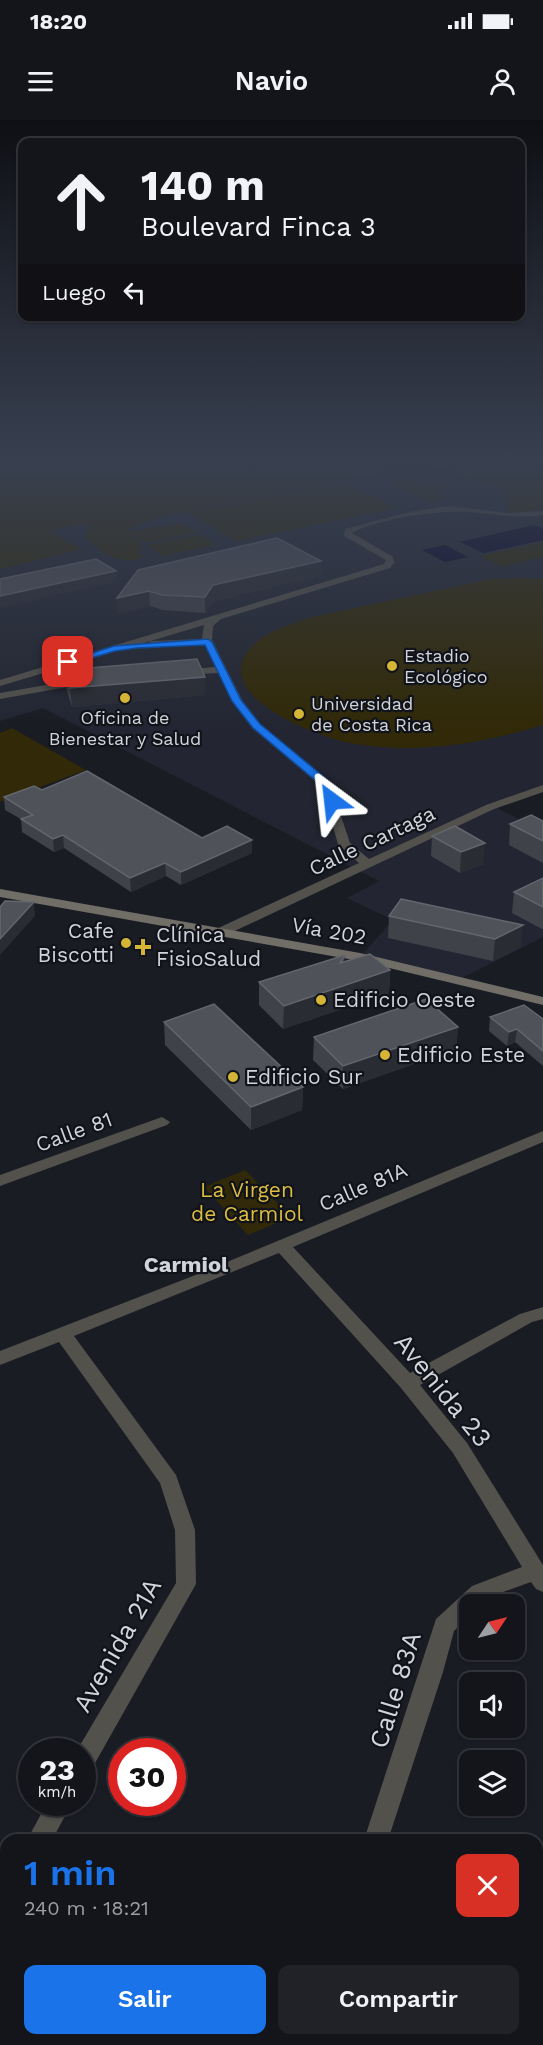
<!DOCTYPE html>
<html lang="es">
<meta charset="utf-8">
<style>
:root{--surface:#14151b;--page:#212228;--text:#f1f3f6;--muted:#9d9fa3;--line:#33343a;--accent:#1a73e8}
body{margin:0;font-family:"Work Sans",sans-serif;background:var(--page);color:var(--text);height:100vh;display:flex;flex-direction:column;font-size:22px;white-space:nowrap}
*{box-sizing:border-box;margin:0}
p{font-size:20px;color:var(--muted)}
.icon{flex:none;width:33px;height:33px;fill:none;stroke:currentColor;stroke-width:2;stroke-linecap:round;stroke-linejoin:round}
.map{position:relative;flex:1;overflow:hidden}
.drawer{position:absolute;left:0px;top:1714px;width:543px;height:212px;display:flex;flex-direction:column;background:var(--surface);border-radius:18px 18px 0 0;box-shadow:0 2px 4px #0004,0 0 0 2px var(--line)}
.drawer>*{flex:none}
.banner{position:absolute;left:18px;top:18px;width:507px;height:183px;border-radius:12px;box-shadow:0 2px 4px #0004,0 0 0 2px var(--line);background:#14151b;color:var(--text);overflow:hidden}
.needle{width:39px;rotate:55deg}
.controls{position:absolute;left:459px;top:1474px;display:grid;gap:12px}
.controls a{display:grid;place-items:center;width:66px;height:66px;border-radius:12px;background:var(--surface);box-shadow:0 2px 4px #0004,0 0 0 2px var(--line);font-size:30px}
.speed{position:absolute;left:18px;top:1618px;display:flex;gap:12px;font-size:30px;font-weight:700;text-align:center}
.speed>*{display:grid;place-content:center;width:78px;height:78px;border-radius:50%;background:var(--surface);box-shadow:0 2px 4px #0004,0 0 0 2px var(--line);line-height:1}
.speed small{font-size:15px;font-weight:400}
.speed .limit{border:9px solid #d22;background:#fff;color:#111}
.pin{position:absolute;display:grid;place-items:center;width:51px;height:51px;color:#fff;margin:-26px;border-radius:12px;box-shadow:0 3px 9px #0006}
.me{position:absolute;width:66px;margin:-33px;rotate:330deg;stroke-linejoin:round;filter:drop-shadow(0 0 4px #0008)}
.turn{display:flex;align-items:center;gap:21px;height:126px;padding:0 24px;font-size:27px}
.turn .icon{width:78px;height:78px;stroke-width:2.5}
.turn b{display:block;font-size:42px;line-height:51px}
.then{display:flex;align-items:center;height:57px;padding:0 24px;background:#0003;gap:12px;font-size:22px}
.round{display:grid;place-items:center;flex:none;width:63px;height:63px;border-radius:12px;background:var(--page)}
.headline{display:flex;align-items:center;justify-content:space-between;height:102px;padding:0 24px}
h1{font-size:36px;font-weight:600;line-height:45px;color:var(--accent)}
.action{display:flex;gap:12px;margin-top:auto;padding:12px 24px}
.action a{flex:1;height:69px;border-radius:12px;background:var(--accent);color:#fff;font-size:24px;font-weight:600;line-height:69px;text-align:center}
.action a+a{background:var(--page);color:var(--text)}
.status{display:flex;justify-content:space-between;align-items:center;height:42px;padding:0 30px;background:var(--surface);direction:ltr}
.status svg{height:16px;fill:currentColor}
header{display:flex;justify-content:space-between;align-items:center;height:78px;padding:0 24px;background:var(--surface);font-size:27px;font-weight:600}
.map>svg:first-child{display:block}
.built{fill:#232632}
.green{fill:#312907}
.water{fill:#030028}
.lines{fill:none;stroke-linecap:round;stroke-linejoin:round}
.minor{fill:#52514c;fill-rule:evenodd}
.secondary{fill:#706e67;fill-rule:evenodd}
.wall{fill:#40424a}
.shaded-wall{fill:#2a2c34}
.building{fill:#505259;stroke:#64666d;stroke-width:1.5}
.route{fill:#1a73e8;stroke:#114b97;stroke-width:1.5}
.poi-dot{fill:#d5b535;stroke:#11131a;stroke-width:2}
.labels{text-anchor:middle;stroke-width:4.5;stroke-linejoin:round;paint-order:stroke}
.far-poi-label{font-size:18px;fill:#d2d4d9;stroke:#11131a;text-anchor:start}
.street-label{font-size:21px;fill:#d2d4d9;stroke:#11131a}
.poi-label{font-size:21px;fill:#d2d4d9;stroke:#11131a;text-anchor:start}
.park-label{font-size:21px;fill:#ddbe42;stroke:#11131a}
.neighbourhood-label{font-size:22px;font-weight:bold;fill:#d2d4d9;stroke:#11131a}
.near-street-label{font-size:26px;fill:#d2d4d9;stroke:#11131a}
</style>
<div class="status"><b>18:20</b><svg viewBox="0 0 49 12"><path d="M0 12V9h3v3zM5 12V6h3v6zM10 12V3h3v9zM15 12V0h3v12zM26 1h20v11H26zM47 4h2v5h-2z"/></svg></div>
<header><svg class="icon" aria-label="menu" viewBox="0 0 24 24"><path d="M4 6h16M4 12h16M4 18h16"/></svg>Navio<svg class="icon" aria-label="person" viewBox="0 0 24 24"><circle cx="12" cy="8" r="4"/><path d="M4 21q1-7 8-7t8 7"/></svg></header>
<div class="map">
<svg width="543" height="1925" viewBox="0 0 543 1925">
<rect width="100%" height="100%" fill="#1a1c24"/>
<path class="built" d="M160,339H543V668L493,686L543,712V817L460,859L360,837L393,800L347,778L379,761L43,588L0,601V395Z"/>
<path class="green" d="M0,339H386L406,348L159,397L130,409L129,412L182,403L198,413L145,423L130,414L143,427L138,433L143,437C125,448 95,431 85,415L90,405H74L49,411L82,429L0,449Z
M393,339H543V388L527,392L512,393L507,390L505,385L507,381L504,369L450,350Z
M405,360L418,365L438,361L451,367L432,371L444,377L428,381L388,363Z
M345,362L398,388L236,421L187,392Z
M200,415L216,425L162,436L146,425Z
M543,422V437L501,447L480,436Z
M514,458L543,459V605C480,624 415,635 350,623C311,615 193,568 262,518C277,508 295,503 312,497L491,459Z
M12,608L86,650L0,682V613Z
M245,1050L291,1097L248,1115L204,1067Z
M537,1899L543,1900V1925H63L65,1920H537Z"/>
<path class="water" d="M534,405L543,409V420L484,433L460,422Z
M445,425L468,437L445,442L422,430Z"/>
<g class="lines">
<path class="minor" d="M448,386L509,393L543,391V395C517,399 495,394 469,392C438,390 379,398 352,413L393,437L394,443L390,448L221,499L213,506L212,520L242,580L260,604L330,663L350,723L369,739L486,685L543,665V672L494,689L224,816H214L212,813L214,810L359,743L338,724L321,666L252,608L232,581L218,553L177,555L176,553L181,550L215,547L205,525L151,527L146,524L151,521L202,519L204,505L0,566V560L384,444L386,440L344,416L345,409L410,392Z
M86,558L91,561L90,563L0,579V573Z
M162,997L170,1002L167,1005L0,1066V1055Z
M543,1011V1022L293,1127L410,1253L520,1194L543,1187V1199L532,1202L420,1265L467,1323L543,1445V1472L536,1469L531,1462L486,1478L480,1485H470V1495L454,1511L443,1552L388,1720H364L436,1499L472,1466L522,1447L453,1333L401,1268L279,1133L74,1216L176,1355L195,1410L196,1464L90,1652L82,1654V1632H76L176,1463L175,1410L160,1363L59,1222L0,1245V1231L193,1156Z
M47,1683H72L52,1720H27Z
M6,1766V1799L0,1801V1768Z"/>
<path class="secondary" d="M0,769L360,833L543,877V885L360,841L0,777Z"/>
</g>
<path class="wall" d="M321,441L320,456L214,481L205,493L163,490L150,486L118,494L138,450Z
M65,550L205,575L72,587L66,568Z
M42,670L252,733L181,765L166,756L131,772L64,728L54,732L22,712L21,699L5,690L4,677Z
M543,701V743L509,725L510,704Z
M432,716L483,744L460,753L431,736Z
M543,758V809H542L512,793L514,772Z
M401,779L521,827L493,841L388,818L389,796Z
M345,835L344,842L390,850L389,873L283,909L259,885V862Z
M490,897L543,899V946L515,922L507,926L489,911Z
M164,902L303,967L302,990L251,1010L165,925Z
M458,907L456,929L343,969L313,940L314,917Z"/>
<path class="shaded-wall" d="M321,441L320,456L214,481L205,493V477L213,465Z
M116,451V462L0,488V476Z
M149,471L150,486L118,494L117,478Z
M205,557V575L72,587L70,568Z
M63,715L64,728L54,732L53,719Z
M252,720V733L181,765V752Z
M485,723L483,744L460,753L461,732Z
M165,743L166,756L131,772L130,758Z
M34,782L35,796L0,835V819Z
M523,805L521,827L493,841L495,819Z
M390,850L389,873L283,909L284,886Z
M458,907L456,929L343,969V946Z
M517,909L515,922L507,926L509,912Z
M303,967L302,990L251,1010V987Z"/>
<path class="building" d="M277,418L321,441L213,465L205,477L162,475L149,471L117,478L138,450Z
M96,439L116,451L0,476V459Z
M197,539L205,557L70,568L65,550Z
M87,651L202,718L227,706L252,720L181,752L165,743L130,758L63,715L53,719L21,699L33,695L4,677L34,666L42,670Z
M531,695L543,701V721L510,704Z
M455,706L485,723L461,732L432,716Z
M543,758V787L514,772Z
M401,779L523,805L495,819L389,796Z
M5,781L34,782L0,819V787Z
M370,834L390,850L284,886L259,862L345,835L340,843Z
M426,879L458,907L343,946L314,917Z
M214,884L303,967L251,987L164,902Z
M524,885L543,899V931L517,909L509,912L490,897Z"/>
<linearGradient id="sky" x2="0" y2="1"><stop stop-color="#0e0f14"/><stop offset="0.56" stop-color="#384050"/><stop offset="1" stop-color="#384050" stop-opacity="0"/></linearGradient>
<rect width="543" height="608" fill="url(#sky)"/>
<path class="route" d="M208,519L212,522L241,580L260,604L324,657L337,681L336,683H328L316,661L253,608L232,581L205,525L137,528L115,531L68,545L64,542L114,526Z"/>
<g class="poi-dot">
<circle cx="392" cy="546" r="6"/>
<circle cx="125" cy="578" r="6"/>
<circle cx="299" cy="594" r="6"/>
<circle cx="126" cy="823" r="6"/>
<path d="M140 818h6v6h6v6h-6v6h-6v-6h-6v-6h6z"/>
<circle cx="321" cy="880" r="6"/>
<circle cx="385" cy="935" r="6"/>
<circle cx="233" cy="957" r="6"/>
</g>
<g class="labels">
<g class="far-poi-label">
<text x="404" y="542">Estadio<tspan x="404" dy="21">Ecológico</tspan></text>
<text x="311" y="590">Universidad<tspan x="311" dy="21">de Costa Rica</tspan></text>
<text x="125" y="604" text-anchor="middle">Oficina de<tspan x="125" dy="21">Bienestar y Salud</tspan></text>
</g>
<g class="street-label">
<text transform="translate(372 721) rotate(-25)" y="7">Calle Cartaga</text>
<text transform="translate(329 811) rotate(10)" y="7">Vía 202</text>
<text transform="translate(74 1012) rotate(-20)" y="7">Calle 81</text>
<text transform="translate(363 1067) rotate(-23)" y="7">Calle 81A</text>
</g>
<g class="poi-label">
<text x="114" y="818" text-anchor="end">Cafe<tspan x="114" dy="24">Biscotti</tspan></text>
<text x="156" y="822">Clínica<tspan x="156" dy="24">FisioSalud</tspan></text>
<text x="333" y="887">Edificio Oeste</text>
<text x="397" y="942">Edificio Este</text>
<text x="245" y="964">Edificio Sur</text>
</g>
<g class="park-label">
<text x="247" y="1077">La Virgen<tspan x="247" dy="24">de Carmiol</tspan></text>
</g>
<g class="neighbourhood-label">
<text x="186" y="1152">Carmiol</text>
</g>
<g class="near-street-label">
<text transform="translate(443 1270) rotate(51)" y="9">Avenida 23</text>
<text transform="translate(117 1525) rotate(-60)" y="9">Avenida 21A</text>
<text transform="translate(395 1570) rotate(-73)" y="9">Calle 83A</text>
</g>
</g>
</svg>
<div class="controls">
<a><svg class="needle" viewBox="-14 -14 28 28"><path d="M0-13l5 13h-10z" fill="#e53935"/><path d="M0 13l5-13h-10z" fill="#9d9fa3"/></svg></a>
<a><svg class="icon" aria-label="sound" viewBox="0 0 24 24"><path d="M4 9h4l5-4v14l-5-4H4zM17 9q2 3 0 6"/></svg></a>
<a><svg class="icon" aria-label="layers" viewBox="0 0 24 24"><path d="M12 4l9 5-9 5-9-5zM3 14l9 5 9-5"/></svg></a>
</div>
<div class="speed"><div>23<small>km/h</small></div><div class="limit">30</div></div>
<div class="pin" style="left:68px;top:542px;background:#d93025"><svg class="icon" aria-label="arrive" viewBox="0 0 24 24"><path d="M6 21V4h12l-3 4 3 4H6"/></svg></div>
<svg class="me" style="left:332px;top:681px" viewBox="-20 -20 40 40"><path d="M0-17L14 15 0 8-14 15z" fill="#1a73e8" stroke="#fff" stroke-width="4"/></svg>
<div class="banner">
<div class="turn"><svg class="icon" aria-label="ahead" viewBox="0 0 24 24"><path d="M12 20V5M6 11l6-6 6 6"/></svg><div><b>140 m</b>Boulevard Finca 3</div></div>
<div class="then">Luego<svg class="icon" aria-label="left" viewBox="0 0 24 24"><path d="M17 20v-9H6M10 6l-5 5 5 5"/></svg></div>
</div>
<section class="drawer">
<div class="headline"><div><h1>1 min</h1><p>240 m · 18:21</p></div><a class="round" style="background:#d93025;color:#fff"><svg class="icon" aria-label="close" viewBox="0 0 24 24"><path d="M6 6l12 12M18 6L6 18"/></svg></a></div>
<div class="action"><a>Salir</a><a>Compartir</a></div>
</section>
</div>
